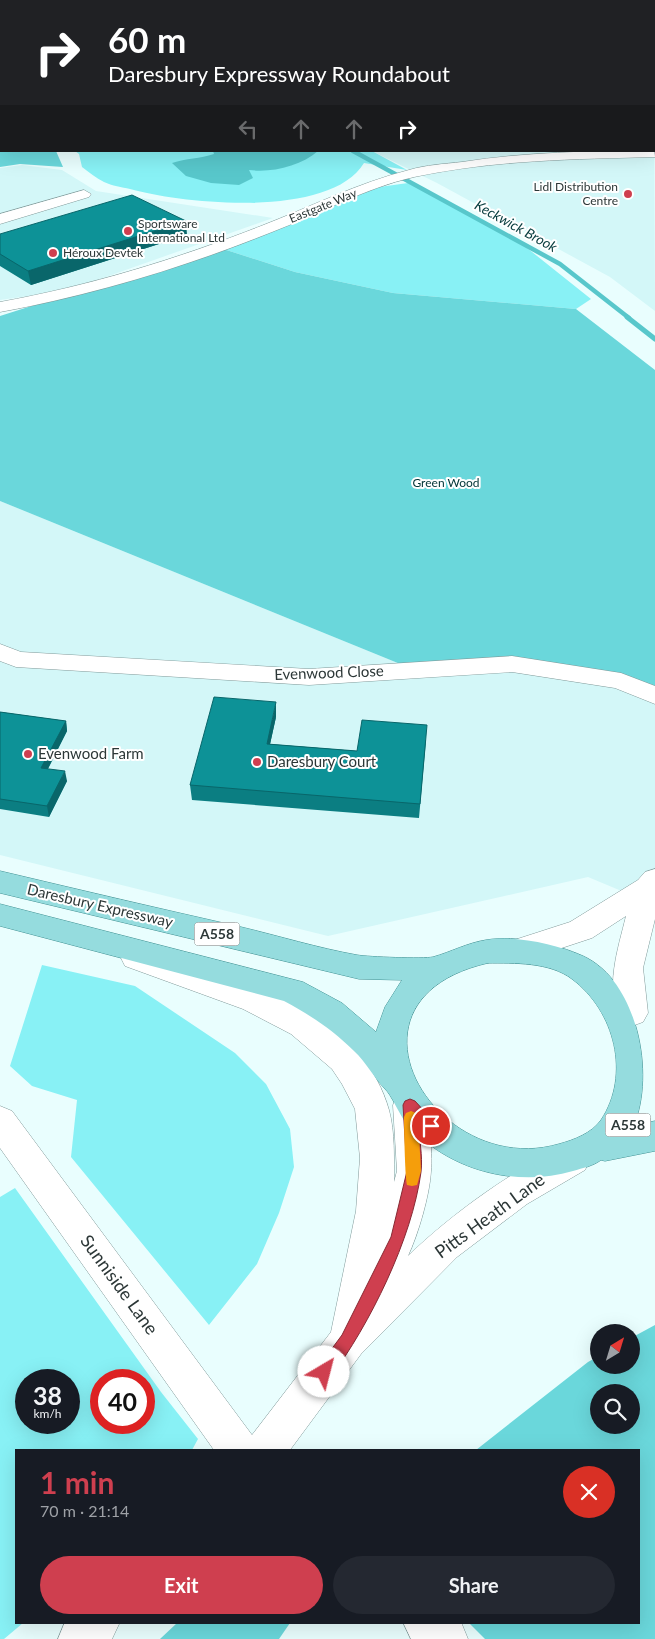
<!DOCTYPE html>
<meta charset="utf-8">
<style>
:root{--surface:#171b24;--page:#242831;--text:#f1f3f6;--muted:#9ea1a6;--accent:#cf3f4f}
body{margin:0;font-family:Lato,sans-serif;background:var(--page);color:var(--text);height:100vh;display:flex;flex-direction:column;font-size:19px;white-space:nowrap}
*{box-sizing:border-box;margin:0}
p{font-size:16px;color:var(--muted)}
.icon{flex:none;width:28px;height:28px;fill:none;stroke:currentColor;stroke-width:2;stroke-linecap:round;stroke-linejoin:round}
.map{position:relative;flex:1;overflow:hidden}
.sheet{position:absolute;left:15px;top:1449px;width:625px;height:175px;display:flex;flex-direction:column;background:var(--surface);border-radius:0px;box-shadow:0 5px 20px #0002}
.sheet>*{flex:none}
.banner{position:absolute;left:0px;top:0px;width:655px;height:152px;box-shadow:0 5px 20px #0002;background:#202124;color:#fff;overflow:hidden}
.needle{width:32px;rotate:38deg}
.tools{position:absolute;left:590px;top:1324px;display:grid;gap:10px}
.tools a{display:grid;place-items:center;width:50px;height:50px;border-radius:50%;background:var(--surface);box-shadow:0 5px 20px #0002;font-size:25px}
.speed{position:absolute;left:15px;top:1369px;display:flex;gap:10px;font-size:25px;font-weight:700;text-align:center}
.speed>*{display:grid;place-content:center;width:65px;height:65px;border-radius:50%;background:var(--surface);box-shadow:0 5px 20px #0002;line-height:1}
.speed small{font-size:12px;font-weight:400}
.speed .limit{border:8px solid #d22;background:#fff;color:#111}
.pin{position:absolute;display:grid;place-items:center;width:42px;height:42px;color:#fff;margin:-21px;border:2px solid #fff;border-radius:50%;box-shadow:0 1px 5px #0007}
.me{position:absolute;width:55px;margin:-28px;rotate:37deg;stroke-linejoin:round;filter:drop-shadow(0 0 4px #0008)}
.turn{display:flex;align-items:center;gap:18px;height:105px;padding:0 25px;font-size:22px}
.turn .icon{width:65px;height:65px;stroke-width:2.5}
.turn b{display:block;font-size:35px;line-height:42px}
.lanes{display:flex;align-items:center;height:48px;padding:0 25px;background:#0003;justify-content:center;gap:25px;direction:ltr}
.lanes .off{opacity:.35}
.round{display:grid;place-items:center;flex:none;width:52px;height:52px;border-radius:26px;background:var(--page)}
.summary{display:flex;align-items:center;justify-content:space-between;height:85px;padding:0 25px}
h1{font-size:30px;font-weight:700;line-height:38px;color:var(--accent)}
.action{display:flex;gap:10px;margin-top:auto;padding:10px 25px}
.action a{flex:1;height:58px;border-radius:30px;background:var(--accent);color:#fff;font-size:20px;font-weight:700;line-height:58px;text-align:center}
.action a+a{background:var(--page);color:var(--text)}
.map>svg:first-child{display:block}
.built{fill:#d3f7f8}
.green{fill:#88f1f5;fill-rule:evenodd}
.forest{fill:#6ad7db;fill-rule:evenodd}
.water{fill:#58c7cb}
.lines{fill:none;stroke-linecap:round;stroke-linejoin:round}
.stream-far2{stroke:#58c7cb;stroke-width:3}
.stream-far1{stroke:#58c7cb;stroke-width:4.5}
.stream{stroke:#58c7cb;stroke-width:5}
.minor-casing{stroke:#809999;stroke-width:1}
.major-casing{stroke:#439395;stroke-width:1}
.minor{fill:#fff;fill-rule:evenodd}
.major{fill:#95dcde;fill-rule:evenodd}
.wall{fill:#0b7e82}
.shaded-wall{fill:#09666a}
.building{fill:#0d9297;stroke:#09666a}
.route{fill:#cf3f4f;stroke:#872933}
.slow{fill:#f59e0b}
.poi-dot{fill:#cf3f4f;stroke:#fff;stroke-width:2}
.labels{text-anchor:middle;stroke-width:4;stroke-linejoin:round;paint-order:stroke}
.far-poi-label{font-size:12px;fill:#2c3737;stroke:#fff;text-anchor:start}
.far-street-label{font-size:12px;fill:#2c3737;stroke:#fff}
.far-park-label{font-size:12px;fill:#003436;stroke:#fff}
.far-water-label{font-size:14px;font-style:italic;fill:#0c4042;stroke:#fff}
.shield{fill:#fff;stroke:#6b7373;stroke-width:1}
.shield-label{font-size:14px;font-weight:bold;fill:#2c3737}
.street-label{font-size:15px;fill:#2c3737;stroke:#fff}
.poi-label{font-size:15px;fill:#2c3737;stroke:#fff;text-anchor:start}
.near-street-label{font-size:18px;fill:#2c3737;stroke:#fff}
</style>
<div class="map">
<svg width="655" height="1639" viewBox="0 0 655 1639">
<rect width="100%" height="100%" fill="#e9fefe"/>
<path class="built" d="M654,50L655,311L610,277L437,183L372,151H654Z
M22,165L62,170L96,191L273,218L69,290L0,300V168Z
M0,501L415,670L512,664L655,696V905L588,877L328,936L0,855Z"/>
<path class="green" d="M0,0H655V50L654,1H1V89Z
M75,151H372L407,170L364,163C330,219 184,204 130,189C122,187 112,186 104,182C96,178 89,172 82,167L79,154Z
M408,183L517,240L591,299L576,309L393,293L295,272L217,247L365,189Z
M42,965L135,986L235,1053L266,1084L290,1129L294,1167L279,1213L257,1264L209,1325L71,1157L77,1100L32,1086L10,1066Z
M15,1188L161,1392L198,1439L192,1450H16V1622L23,1623L4,1639H0V1197ZM26,1380H69V1422H26ZM101,1380H144V1422H101Z"/>
<path class="forest" d="M0,100L1,151H56L63,167L20,164L0,167Z
M217,247L295,272L393,293L576,309L655,370V696L512,664L415,670L0,501V316Z
M655,1325V1639H485L469,1623L639,1622V1450H476L588,1362L599,1356V1365H631V1338ZM599,1392H631V1425H599Z
M177,1623V1622L290,1623L279,1639H160Z"/>
<path class="water" d="M213,151H318C301,166 272,173 249,170L253,178L239,185L211,183L186,176L172,163C186,158 200,159 214,154Z"/>
<g class="lines">
<path class="stream-far2" d="M49,0L51,1
M76,1H104"/>
<path class="stream-far1" d="M353,151L560,264L629,318"/>
<path class="stream" d="M627,317L655,339"/>
<defs>
<path id="minor" d="M654,149L655,157C575,159 493,160 414,177C365,188 319,214 272,232C185,267 93,295 0,312V302C89,286 177,259 261,226C310,207 358,183 409,170C426,165 444,164 462,162C527,152 587,151 654,151Z
M84,190L91,194L89,197L0,224V214Z
M0,644L21,652L309,669L512,656L621,673L655,686V704L615,688L512,672L309,685L16,667L0,661Z
M655,869V919L643,968L648,1013L643,1022L632,1026L621,1022C604,989 618,949 626,916L592,938L516,963L505,959L501,951L505,943L570,922L638,880L645,872Z
M136,946C159,954 181,962 204,970C278,994 365,1025 389,1110C395,1132 394,1159 394,1182L397,1171L393,1105L398,1095L410,1091L422,1095C429,1110 433,1153 431,1171C430,1194 418,1235 408,1256C448,1217 520,1163 573,1144L585,1148L590,1159L585,1170L527,1204L457,1257L361,1354L290,1450H214L0,1148V1106L12,1111L252,1435L331,1332L356,1211L360,1158L355,1109L342,1084L332,1069L291,1034L243,1009L125,966L121,958L125,950Z
M65,1622H120L112,1639H58Z
M403,1622H461L468,1639H411Z"/>
<path id="major" d="M0,871C80,890 161,909 241,927C279,936 318,948 357,955C368,957 424,959 433,957C451,952 467,943 486,940C517,935 556,944 583,956C638,981 655,1074 634,1125L655,1121V1151L605,1161L601,1160C593,1166 583,1168 573,1171C515,1188 448,1170 407,1124C399,1115 392,1095 385,1089C374,1078 366,1062 354,1051C333,1030 310,1015 284,1001L0,926V904L303,982L342,1003L376,1032L385,1007L402,980L359,979L0,893ZM488,963C514,963 550,962 572,979C615,1011 631,1075 601,1120C592,1133 574,1140 559,1144C436,1180 326,1000 488,963Z"/>
</defs>
<use href="#minor" class="minor-casing"/>
<use href="#major" class="major-casing"/>
<use href="#minor" class="minor"/>
<use href="#major" class="major"/>
</g>
<path class="wall" d="M0,234L187,235L31,285L0,266Z
M0,712L66,721L67,731L48,769L67,781L49,817L0,809Z
M276,717L270,744L357,751L426,740L419,818L192,800L190,785Z"/>
<path class="shaded-wall" d="M186,221L187,235L31,285L28,271Z
M276,702V717L267,758V744Z
M66,721L67,731L43,778L41,768Z
M65,771L67,781L49,817L47,806Z"/>
<path class="building" d="M132,195L186,221L28,271L0,254V234Z
M214,697L276,702L267,744L357,751L362,720L427,725L420,804L190,785Z
M0,712L66,721L41,768L65,771L47,806L0,799Z"/>
<path class="route" d="M410,1099L415,1101L438,1126L436,1130L431,1132L418,1122C419,1138 423,1156 421,1172C412,1239 370,1324 330,1378L324,1380L319,1378L316,1372L319,1366L342,1335L391,1237L407,1171L403,1105L405,1101Z"/>
<path class="slow" d="M411,1111L416,1113L418,1117L421,1171L417,1185L412,1186L407,1185C405,1180 404,1128 404,1117L406,1113Z"/>
<g class="poi-dot">
<circle cx="628" cy="194" r="5"/>
<circle cx="128" cy="231" r="5"/>
<circle cx="53" cy="253" r="5"/>
<circle cx="28" cy="754" r="5"/>
<circle cx="257" cy="762" r="5"/>
</g>
<g class="labels">
<g class="far-poi-label">
<text x="618" y="191" text-anchor="end">Lidl Distribution<tspan x="618" dy="14">Centre</tspan></text>
<text x="138" y="228">Sportsware<tspan x="138" dy="14">International Ltd</tspan></text>
<text x="63" y="257">Héroux Devtek</text>
</g>
<g class="far-street-label">
<text transform="translate(323 206) rotate(-22)" y="4">Eastgate Way</text>
</g>
<g class="far-park-label">
<text x="446" y="487">Green Wood</text>
</g>
<g class="far-water-label">
<text transform="translate(516 226) rotate(29)" y="5">Keckwick Brook</text>
</g>
<g class="shield">
<rect x="194.5" y="922.5" width="45" height="23" rx="4"/>
<rect x="605.5" y="1113.5" width="45" height="23" rx="4"/>
</g>
<g class="shield-label">
<text x="217" y="939">A558</text>
<text x="628" y="1130">A558</text>
</g>
<g class="street-label">
<text transform="translate(329 673) rotate(-2)" y="5">Evenwood Close</text>
<text transform="translate(100 906) rotate(13)" y="5">Daresbury Expressway</text>
</g>
<g class="poi-label">
<text x="38" y="759">Evenwood Farm</text>
<text x="267" y="767">Daresbury Court</text>
</g>
<g class="near-street-label">
<text transform="translate(490 1216) rotate(-36)" y="6">Pitts Heath Lane</text>
<text transform="translate(119 1285) rotate(54)" y="6">Sunniside Lane</text>
</g>
</g>
</svg>
<div class="tools">
<a><svg class="needle" viewBox="-14 -14 28 28"><path d="M0-13l5 13h-10z" fill="#e53935"/><path d="M0 13l5-13h-10z" fill="#9ea1a6"/></svg></a>
<a><svg class="icon" aria-label="search" viewBox="0 0 24 24"><circle cx="10" cy="10" r="6"/><path d="M15 15l6 6"/></svg></a>
</div>
<div class="speed"><div>38<small>km/h</small></div><div class="limit">40</div></div>
<div class="pin" style="left:431px;top:1126px;background:#d93025"><svg class="icon" aria-label="arrive" viewBox="0 0 24 24"><path d="M6 21V4h12l-3 4 3 4H6"/></svg></div>
<svg class="me" style="left:324px;top:1372px" viewBox="-20 -20 40 40"><circle r="19" fill="#fff"/><path d="M0-13L10 11 0 6-10 11z" fill="#cf3f4f"/></svg>
<div class="banner">
<div class="turn"><svg class="icon" aria-label="right" viewBox="0 0 24 24"><path d="M7 20v-9h11M14 6l5 5-5 5"/></svg><div><b>60 m</b>Daresbury Expressway Roundabout</div></div>
<div class="lanes"><svg class="icon off" aria-label="left" viewBox="0 0 24 24"><path d="M17 20v-9H6M10 6l-5 5 5 5"/></svg><svg class="icon off" aria-label="ahead" viewBox="0 0 24 24"><path d="M12 20V5M6 11l6-6 6 6"/></svg><svg class="icon off" aria-label="ahead" viewBox="0 0 24 24"><path d="M12 20V5M6 11l6-6 6 6"/></svg><svg class="icon" aria-label="right" viewBox="0 0 24 24"><path d="M7 20v-9h11M14 6l5 5-5 5"/></svg></div>
</div>
<section class="sheet">
<div class="summary"><div><h1>1 min</h1><p>70 m · 21:14</p></div><a class="round" style="background:#d93025;color:#fff"><svg class="icon" aria-label="close" viewBox="0 0 24 24"><path d="M6 6l12 12M18 6L6 18"/></svg></a></div>
<div class="action"><a>Exit</a><a>Share</a></div>
</section>
</div>
